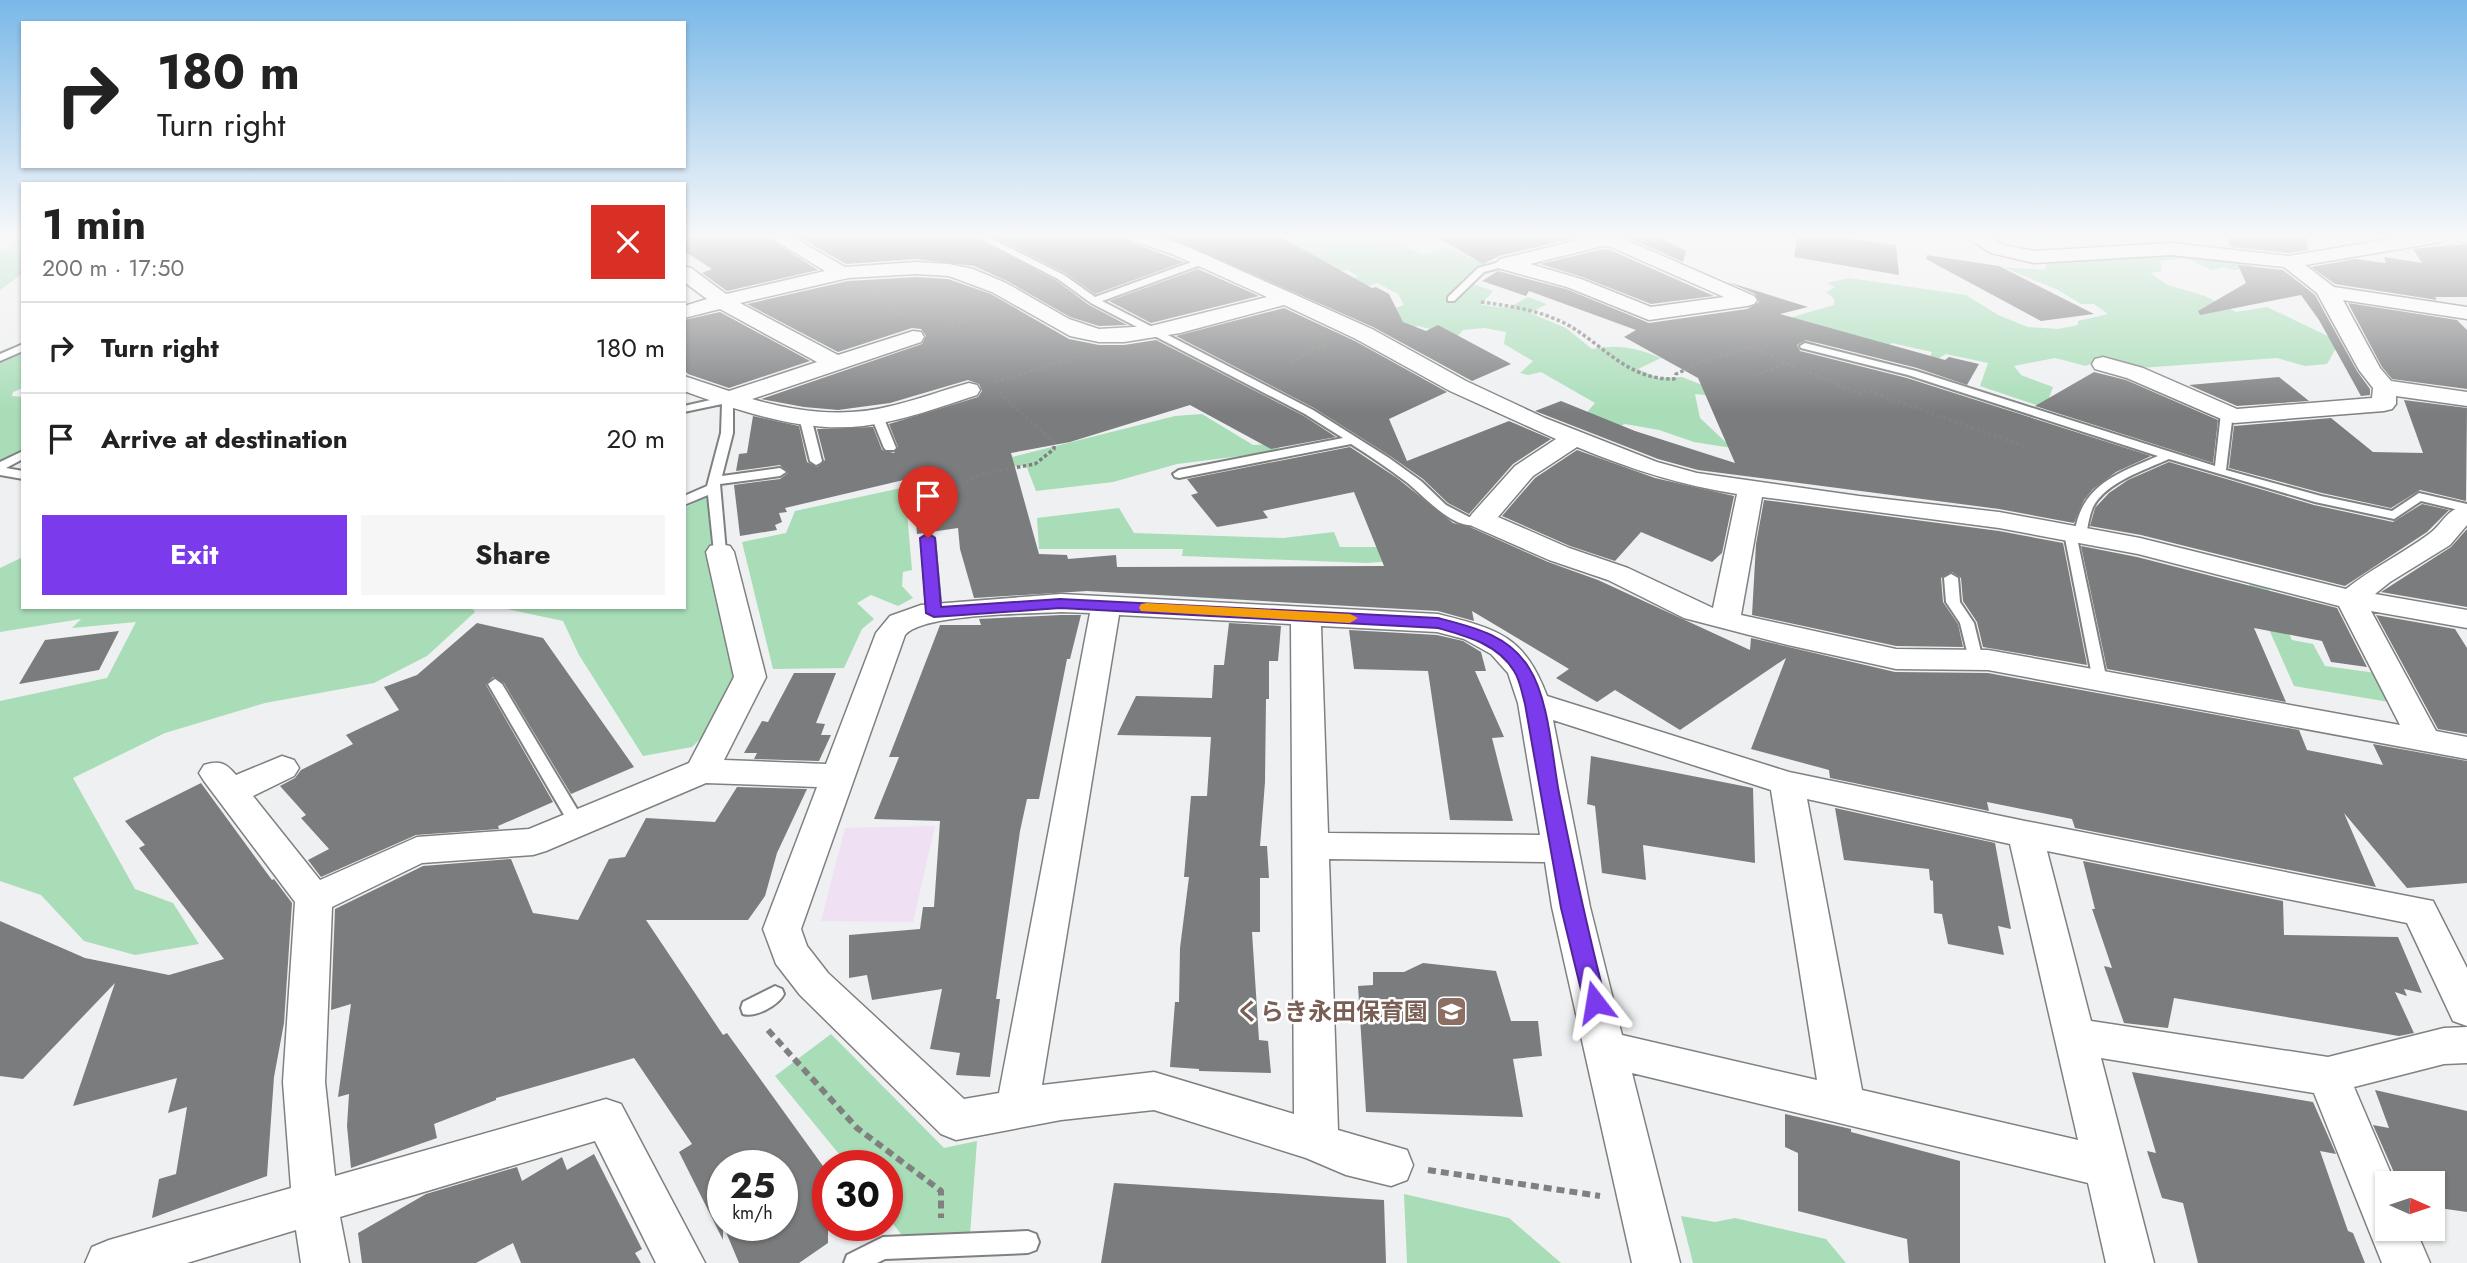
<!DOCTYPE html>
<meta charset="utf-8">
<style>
:root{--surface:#fff;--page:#f6f6f6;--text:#222;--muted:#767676;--line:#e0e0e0;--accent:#7c3aed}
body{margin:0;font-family:Jost,"Noto Sans JP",sans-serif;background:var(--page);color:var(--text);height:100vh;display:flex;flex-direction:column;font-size:26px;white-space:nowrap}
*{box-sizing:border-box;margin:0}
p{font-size:23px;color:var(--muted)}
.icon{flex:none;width:38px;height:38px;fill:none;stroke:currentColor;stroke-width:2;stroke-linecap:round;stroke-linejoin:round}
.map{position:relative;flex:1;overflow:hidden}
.sheet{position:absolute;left:21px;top:182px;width:665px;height:427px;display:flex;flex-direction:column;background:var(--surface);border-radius:0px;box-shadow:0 2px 5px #0004}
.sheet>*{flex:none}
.guide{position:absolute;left:21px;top:21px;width:665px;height:147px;border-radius:0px;box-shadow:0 2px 5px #0004;background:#fff;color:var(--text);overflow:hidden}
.needle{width:46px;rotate:93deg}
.buttons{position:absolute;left:2375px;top:1171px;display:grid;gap:14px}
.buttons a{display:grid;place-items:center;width:70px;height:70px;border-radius:0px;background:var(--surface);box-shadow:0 2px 5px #0004;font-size:35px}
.speed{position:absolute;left:707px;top:1150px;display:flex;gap:14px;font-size:35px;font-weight:700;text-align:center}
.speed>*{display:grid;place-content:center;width:91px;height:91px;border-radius:50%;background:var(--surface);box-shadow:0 2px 5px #0004;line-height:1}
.speed small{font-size:18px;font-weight:400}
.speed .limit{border:10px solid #d22;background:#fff;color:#111}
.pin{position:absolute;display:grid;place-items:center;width:60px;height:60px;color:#fff;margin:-72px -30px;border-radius:50% 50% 50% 0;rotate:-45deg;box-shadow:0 0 7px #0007}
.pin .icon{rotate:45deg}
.me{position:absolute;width:77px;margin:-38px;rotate:346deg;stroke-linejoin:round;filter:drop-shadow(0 0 5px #0008)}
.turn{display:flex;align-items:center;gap:24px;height:147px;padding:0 21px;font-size:32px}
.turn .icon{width:91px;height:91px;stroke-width:2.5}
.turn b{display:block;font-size:49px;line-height:60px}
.round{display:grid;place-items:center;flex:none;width:74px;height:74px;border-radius:0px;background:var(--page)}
.head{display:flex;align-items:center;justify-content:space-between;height:119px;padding:0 21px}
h1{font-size:42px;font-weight:700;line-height:52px}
.button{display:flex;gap:14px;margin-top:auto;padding:14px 21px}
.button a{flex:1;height:80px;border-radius:0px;background:var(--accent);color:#fff;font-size:28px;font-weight:700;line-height:80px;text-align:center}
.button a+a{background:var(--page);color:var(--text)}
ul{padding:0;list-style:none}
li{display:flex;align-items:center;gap:21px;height:91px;padding:0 21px;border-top:2px solid var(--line)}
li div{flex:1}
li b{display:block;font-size:26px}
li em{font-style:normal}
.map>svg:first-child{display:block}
.industrial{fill:#efe0f3}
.green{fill:#a8ddb7}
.building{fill:#7b7c7d}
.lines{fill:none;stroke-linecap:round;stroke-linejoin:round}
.service-casing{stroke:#7f8081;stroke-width:4}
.minor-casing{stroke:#7f8081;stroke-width:3}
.path-far1{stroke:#808081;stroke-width:3.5;stroke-dasharray:3.5 2.5;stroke-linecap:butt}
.path{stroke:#808081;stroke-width:6;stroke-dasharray:8 5;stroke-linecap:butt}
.service{fill:#fff;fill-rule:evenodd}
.minor{fill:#fff;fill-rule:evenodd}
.route{fill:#7c3aed;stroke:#51269a;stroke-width:2}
.slow{fill:#f59e0b}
.labels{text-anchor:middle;stroke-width:5;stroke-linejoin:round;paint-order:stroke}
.near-education-label{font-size:24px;font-weight:bold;fill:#785e54;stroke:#fff;text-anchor:end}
</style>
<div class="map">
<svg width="2467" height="1263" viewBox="0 0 2467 1263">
<rect width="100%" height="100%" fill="#eff0f1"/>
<path class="industrial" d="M935,826L913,922L821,921L845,828Z"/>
<path class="green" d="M1317,236H1391L1386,239L1424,255L1448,247L1487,266L1476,268L1462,280L1493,291L1481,305L1508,308L1528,297L1547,304L1530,313L1566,328L1592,349C1619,344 1637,348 1661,358L1638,369L1658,378L1682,377L1705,386L1768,402L1695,394L1700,418L1732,448L1694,442L1659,430L1625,424L1617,427L1583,417L1595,403L1541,372L1528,375L1520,373L1533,361L1504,344L1506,332L1484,328L1463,330L1458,336L1418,326L1410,328L1388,310L1404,305L1398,294L1377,283L1356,290L1348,279L1358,277L1348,270L1336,272L1275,250Z
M23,238V273L0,290V251Z
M2168,254L2245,261L2254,267L2233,270L2224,267L2212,270L2186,258L2160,261L2162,271L2150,273L2168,285L2205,296L2236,312L2267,307L2334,339L2336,348L2327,364L2305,366L2277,358L2140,368L2099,359L2086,366L2055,358L2014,366L2021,375L2053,387L2049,398L2066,415L1980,386L1988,363L1946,354L1934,361L1929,359L1932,352L1892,343L1878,355L1865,352L1866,338L1823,331L1814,345L1799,341L1782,320L1834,305V299L1826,292L1835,287L1827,283L1849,278L1966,295L1998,315L2028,327L2058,329L2078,325V321L2108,314L2094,304H2081L2058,290L2003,267L2045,270L2046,262Z
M23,350V388L13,392L12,396L23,397V449L0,463V362Z
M1202,414L1253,445L1278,444L1279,451L1177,464L1113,482L1036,491L1026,465L978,471L938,493L906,500L912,570L903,572L902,586L913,598L898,606L871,595L857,603L874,619L862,629L844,668L773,669L742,542L786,533L795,511L924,483L937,476L1175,416Z
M710,495L711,546L741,681L713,726L692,747L643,756L579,655L563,621L498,607H684V508Z
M1119,508L1134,533L1283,538L1334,532L1340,547H1380L1433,558L1367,563L1182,556L1183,549H1039L1037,518Z
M23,557V607H471L475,612L427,656L374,683L265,703L165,733L73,778L135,889L173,903L199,944L135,955L84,941L41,895L0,881V701L107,678L136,622L72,628L81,619L0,632V568Z
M2249,584L2268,588L2292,640L2313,644L2325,666L2376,673L2389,702L2294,686Z
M831,1034L944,1148L977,1141L970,1235L904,1238L887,1216V1166L848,1165L775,1076Z
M1404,1194L1509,1218L1561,1263H1407Z
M1681,1216L1715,1222L1735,1218L1826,1239L1846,1263H1693Z"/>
<path class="building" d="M684,236H765L818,270L727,291L702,273L712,269L684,251Z
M797,236H973L1057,281L1089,305L1127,325L1099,326L1070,317L1007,281L974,266L916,259L846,264Z
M992,236H1127L1130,242L1184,262L1095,294L1065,273Z
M1166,236H1279L1372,288L1376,287L1389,294L1403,322L1426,331L1438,325L1511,364L1472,381L1373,327Z
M1435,236H1574L1575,238L1499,256L1483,264Z
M1624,236H1655L1686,251L1683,262Z
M1798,236H1832L1896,245L1899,275L1794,257Z
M2227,236H2306L2308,250L2289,253L2231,247Z
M2460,244L2467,245V297H2435L2437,300L2335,284L2311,267L2355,259L2386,263L2384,257L2422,263L2413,249Z
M1603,249L1610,250L1714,296L1651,304L1582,277L1540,264Z
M1927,255L1999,266L2094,314L2041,321L1926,259Z
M2238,265L2283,270L2315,295L2357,371L2370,389V395L2361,396L2319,320L2301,295L2200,315L2198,311L2246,283Z
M1198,269L1259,296L1151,323L1109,301Z
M1498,271L1566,289L1649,323L1747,309L1759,302L1755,294L1728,282L1808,307L1780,314L1945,360L1949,357L1979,364L1967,385L1917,368L1806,340L1797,345L1800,351L1907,378L2151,456L2116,472L2093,489L2084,500L2074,523L1999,509L1698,470L1658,459L1535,411L1561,401L1635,431L1735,463L1698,378L1624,337L1636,330L1529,291L1526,296L1482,281Z
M916,277L948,279L991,294L1069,339L1099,345H1124L1156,340L1304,416L1336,437L1271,449L1190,405L1070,442L1011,453L1039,554L1067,555L1068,559L1116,555L1117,567L1384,566L1354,492L1263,511L1268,518L1217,527L1191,495L1198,493L1187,479L1350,447L1397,478L1453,523L1470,527L1548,562L1598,580L1750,650L1751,638L1895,672L1988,673L2299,730L2307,750L2383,765L2373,744L2467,761V883L2407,888L2344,813L2376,887L2075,828L2072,819L1987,802L1989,811L1830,778L1829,770L1751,749L1786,658L1680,730L1615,690L1597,702L1556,678L1569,669L1472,611L1474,621L1438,611L1087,591L974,598L960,549L958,528L917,534L912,478L785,508L787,512L779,513L782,522L775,525L777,530L740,536L734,485L780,479L788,473L780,465L736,471L739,454L747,453L753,416L799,426L807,462L817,467L825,460L817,429L873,427L882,450L894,453L898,447L889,424L978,397L982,391L979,384L968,380L890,403L838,410L804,407L761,399L922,344L926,336L921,329L912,328L838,352L747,304L848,281Z
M2348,303L2457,320L2467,330V389L2392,379L2382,367Z
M1284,308L1355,341L1447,392L1389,419L1407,461L1509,421L1551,439L1513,464L1469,514L1448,503L1423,479L1390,456L1314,408L1176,336Z
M720,312L810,361L729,388L688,374L684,370V320Z
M2094,372L2126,380L2218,420L2213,463L2035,406Z
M2279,377L2309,401L2237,406L2189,385Z
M2404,400L2467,408L2466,501L2420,490L2391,508L2322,493L2229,468L2234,426L2331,418L2373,452L2423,453Z
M1577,450L1655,478L1734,496L1722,553L1712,562L1641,532L1615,561L1570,546L1502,516L1535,478Z
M2169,462L2314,505L2393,522L2422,504L2449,510L2427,532L2345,586L2141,535L2090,526L2095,508L2109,493L2128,480Z
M1764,500L1999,531L2063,543L2087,665L1983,647L1977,622L1963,601L1961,578L1952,572L1941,578L1943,602L1958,624L1963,647L1896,646L1752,615L1756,544Z
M2467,529V607L2381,592L2451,547Z
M2081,546L2137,557L2337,608L2367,667L2331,662L2322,641L2254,628L2286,702L2107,669Z
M1061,615H1081L1070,659H1067L1039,799H1027L1020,831L996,999H1000L990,1077L956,1075L960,1053L930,1049L942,989L872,1000L867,975L849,978V935L920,929L923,907H934L940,821L874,819L899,757H889L940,625H981L979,619Z
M2376,615L2455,629L2467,648V734L2438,729Z
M477,623L543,638L634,767L571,794L504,683L493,677L486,685L553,802L498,826L499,829L416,835L321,877L308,860L329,849L301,818L306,815L280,786L295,778L301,770L353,744L346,735L399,710L384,687L417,675Z
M1229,623L1281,626L1278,661H1269V699H1266L1265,782L1260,846H1267L1269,878H1260V932H1252L1259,1040L1268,1041L1271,1073L1199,1071V1069L1170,1067L1175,1002H1179L1180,948L1189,877H1184L1191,796H1207L1211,737L1117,735L1136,696L1212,698L1214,665H1224Z
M1349,630L1437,635L1463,641L1481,652L1486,671H1475L1504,737L1492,738L1513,821L1450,820L1428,671L1354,669Z
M119,631L99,670L19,684L45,640Z
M794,673H836L816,723L825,724L821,735H831L819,761L754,759L757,753H744L762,721L768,722Z
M1591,756L1753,788L1755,863L1643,845L1646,880L1602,873L1595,806L1587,804Z
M201,783L272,880L274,879L292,903L284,1023L274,1077L267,1176L152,1218L159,1179L176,1174L187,1107L168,1113L177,1078L73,1106L115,983L23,1079L0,1076V921L85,958L169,975L224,959L139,848L145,845L125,821Z
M737,787L807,789L777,853L765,896L748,920H646L723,1035L727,1033L828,1173V1243L799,1263H739L723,1225H782V1166H723V1240L679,1152L692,1144L634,1058L496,1098V1100L434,1124L437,1138L351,1168L347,1126L349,1094L338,1097L351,1004L331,1010L335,909L423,866L511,859L533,913L578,920L609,859L625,857L646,818L715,822Z
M1835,808L1995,843L2011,929L1998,926L2004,955L1948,944L1942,914L1934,913L1933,881L1930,880L1929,869L1844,860Z
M2083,861L2283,901L2284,935L2398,937L2422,993L2404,989L2407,996L2395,992L2414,1033L2399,1036L2174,998L2168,1028L2124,1023L2104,966L2112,968L2092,909H2095Z
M1423,963L1496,971L1511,1021H1538L1542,1056L1513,1059L1523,1117L1366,1112L1358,986L1373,985V972H1404Z
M2132,1072L2313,1102L2336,1154L2320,1151L2348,1231L2353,1233L2365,1263H2198L2183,1203L2162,1198L2147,1151L2156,1153Z
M2375,1090L2467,1111V1212L2439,1208L2432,1194V1183H2420L2396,1177L2373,1125L2389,1128Z
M1785,1114L1851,1129V1132L1960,1161V1263H1909L1907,1239L1798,1211V1153L1785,1147Z
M594,1154L642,1249L635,1253L641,1263H521L513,1243L476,1263H362L358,1233L426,1194L517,1167L522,1181L562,1157L567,1170Z
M1114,1183L1384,1200L1386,1263H1101Z"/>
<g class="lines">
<defs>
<path id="service" d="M975,236H986L1064,275L1095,297L1200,259H1206V263L1102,301L1313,410L1389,458L1421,481L1446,505L1469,517L1481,516L1487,520C1461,541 1424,495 1405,481C1388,468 1370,456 1351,444L1179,478L1175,477L1173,474L1179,470L1343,438L1305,414L1091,303L1058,279Z
M1496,263L1499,264V268L1484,272L1454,301H1448V297L1478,268Z
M1805,343L1916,371L2215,466L2221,413L2227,410L2231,411L2233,413L2226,470L2321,496L2392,511L2419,493L2467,504V512L2421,501L2394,519L2315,502L2169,459C2145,470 2106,482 2093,507C2089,516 2088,526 2086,535L2085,538H2077L2107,681L2100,686L2093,681L2064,533L2070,529L2075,530C2083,484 2119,473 2158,456L1908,375L1801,348L1800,346Z
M23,344V351L0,361V354Z
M728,396L733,399V433L722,476L780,468L786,472L780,476L720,484L726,552L720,556L714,552L708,495L684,505V496L707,486L721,433L722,404L684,412V406Z
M877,413L883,416L896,448L894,450H886L884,448L871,416Z
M805,414L811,417L822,461L820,463L816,465L810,461L799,417Z
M23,451V459L6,468L23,471V479L0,475V462Z
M928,534L934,538L941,613L934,617L927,613L922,538Z
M1951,574L1958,578L1960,602L1974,623L1983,660L1981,663H1971L1969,660L1960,623L1946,602L1944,578Z
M495,679L502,684L583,819L585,823L583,827L577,829L571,827L488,684Z
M775,986L782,989L784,994C779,1005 755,1018 743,1014L741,1008L743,1002Z
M1028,1231L1036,1234L1039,1242L1036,1250L1028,1253L885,1259L877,1263H844L847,1255L883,1237Z"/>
<path id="minor" d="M768,236H791L845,267L916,262L949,264L973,269L1006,283L1069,319L1099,329L1151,326L1267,297L1172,254L1131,240L1129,236H1157L1186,246L1372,329L1466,381L1545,418L1657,462L1697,473L1859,496L1999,512L2140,538L2346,589C2372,568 2402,554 2429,534C2443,524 2447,507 2467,506V525L2450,545L2390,582L2375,594L2467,610V628L2371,611L2436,731L2467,737V759L1988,670L1896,669L1788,645L1684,618L1608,580L1549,560L1472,526L1468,520L1472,514L1515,466L1556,439L1450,391L1356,339L1284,305L1180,333L1124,342H1099L1070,336L992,292L949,276L916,274L848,278L740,303L838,355L913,331L921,332L924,337L921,342L752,399C798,412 844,418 891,406C917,400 943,390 969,383L977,385L980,390L977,395C940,407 902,421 863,426C802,433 740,411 684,391V376L729,391L817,362L720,309L684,318V306L707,299L684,282V266L691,268L726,294L825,271ZM1577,447C1630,469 1680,485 1737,494L1713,608L1628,568L1569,548L1498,517L1533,476ZM1762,497L1999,528L2138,554L2339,606L2400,725L1988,650L1896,649L1741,615Z
M1576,236H1614L1624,239L1754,296L1757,300L1754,304L1747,306L1649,320L1567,287L1498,268L1495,264L1500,259L1579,240ZM1603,246L1611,247L1724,297L1651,307L1581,279L1530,264Z
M1964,236H1988L2004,245L2034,251L2171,243L2289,256L2407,236H2450L2441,242L2305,265L2334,287L2467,307V319L2343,300L2380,368L2391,381L2467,392V406L2396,396V404L2392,409L2384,411L2234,423L2226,421L2127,378L2095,369L2092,364L2095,359L2103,357L2143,368L2237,409L2372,398L2373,388L2359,370L2317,293L2284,267L2171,255L2034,263L1991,253Z
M2454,236H2467V243L2456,240Z
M720,544L730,546L734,552L766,677L724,760L826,764L876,633L890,616L921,605L1061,594L1438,614C1497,629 1524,635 1547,696L1789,772L2025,821L2433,901L2467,968V1026L2453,1021L2407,923L2047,851L2091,1021L2328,1057L2444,1028L2467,1027V1063L2444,1064L2354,1087L2395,1183H2387V1228H2415L2430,1263H2382L2314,1093L2101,1058L2154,1263H2106L2088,1183L1632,1073L1680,1263H1632L1552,907L1545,862L1329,859L1338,1130L1407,1150L1413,1165L1407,1180L1391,1186L1346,1175L1306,1158L1154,1110L1061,1120L956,1140L941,1134L800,995L776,964L763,929L817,787L706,783L546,851L533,855L422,863L332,907L325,1082L335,1176L606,1099L621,1104L705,1263H656L595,1141L340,1217L349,1263H301L296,1230L187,1263H85L92,1247L109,1240L291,1188L283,1082L295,902L204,781L199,773L204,765C220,760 226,763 236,775L282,756L294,760L299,768L294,776L253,796L320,880L417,837L529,829L689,763L734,677L706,552L710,546ZM1061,612L1090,613L999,1093L964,1099L828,973L807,946L801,929L905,635C923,613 1030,614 1061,612ZM1119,615L1291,624L1294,1114L1154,1072L1042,1085ZM1321,626L1437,632L1464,639L1491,654L1508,673L1518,703L1540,835L1328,833ZM1553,720L1771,790L1817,1080L1622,1035L1590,907ZM1807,799L2010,844L2078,1140L1862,1090Z"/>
</defs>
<use href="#service" class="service-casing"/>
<use href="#minor" class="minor-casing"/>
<path class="path-far1" d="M1235,236L1237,249
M874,296L902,314
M1481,302C1512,306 1543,311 1570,326C1605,347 1629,380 1674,379L1676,374L1706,360L1752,347L1794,367
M940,328L988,313
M1291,363L1312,350L1326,346
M1809,372L1860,394L1866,390L2027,447
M1753,376L1784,364
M995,382L1078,357
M943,522L946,502L970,479L986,473L1035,464L1054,449V442L997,391"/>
<path class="path" d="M768,1030L857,1128L941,1191V1218
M1428,1170L1600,1196"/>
<use href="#service" class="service"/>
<use href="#minor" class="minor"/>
</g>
<linearGradient id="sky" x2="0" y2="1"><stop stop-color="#7ab8e8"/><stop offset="0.57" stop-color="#f8f8f9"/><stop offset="1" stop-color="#f8f8f9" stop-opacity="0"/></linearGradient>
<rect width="2467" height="413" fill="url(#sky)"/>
<path class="route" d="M928,534L935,538L941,607L1060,599L1438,618C1473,627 1509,635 1529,668C1549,699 1552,757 1559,793C1573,863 1588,932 1606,1002L1603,1008L1595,1011L1588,1008L1584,1002L1561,908L1525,704C1522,693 1520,680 1514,671C1498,644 1466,636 1438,628L1060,608L934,617L926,613L920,538Z"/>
<path class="slow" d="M1147,603L1350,614L1358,618L1350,623L1141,611L1139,608L1141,604Z"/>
<defs>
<symbol id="school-square" viewBox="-11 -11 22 22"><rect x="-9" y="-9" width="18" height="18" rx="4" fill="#8d6e63" stroke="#fff"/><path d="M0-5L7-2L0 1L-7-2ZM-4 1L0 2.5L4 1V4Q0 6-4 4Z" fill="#fff"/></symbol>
</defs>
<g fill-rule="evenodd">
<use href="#school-square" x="1434" y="994" width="35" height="35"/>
</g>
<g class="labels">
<g class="near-education-label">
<text x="1428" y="1020">くらき永田保育園</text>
</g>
</g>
</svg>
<div class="buttons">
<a><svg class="needle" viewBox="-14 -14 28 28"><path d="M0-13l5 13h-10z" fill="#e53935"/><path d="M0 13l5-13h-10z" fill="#767676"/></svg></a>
</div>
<div class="speed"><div>25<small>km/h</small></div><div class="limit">30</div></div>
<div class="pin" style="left:928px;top:538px;background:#d93025"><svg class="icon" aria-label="arrive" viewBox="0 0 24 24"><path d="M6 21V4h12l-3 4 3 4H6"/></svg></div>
<svg class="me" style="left:1595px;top:1002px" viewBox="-20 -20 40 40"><path d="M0-17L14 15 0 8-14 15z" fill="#7c3aed" stroke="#fff" stroke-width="4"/></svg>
<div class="guide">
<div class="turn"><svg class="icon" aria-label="right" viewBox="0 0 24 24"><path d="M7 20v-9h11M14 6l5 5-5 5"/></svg><div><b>180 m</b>Turn right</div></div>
</div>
<section class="sheet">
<div class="head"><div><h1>1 min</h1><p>200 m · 17:50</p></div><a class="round" style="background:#d93025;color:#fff"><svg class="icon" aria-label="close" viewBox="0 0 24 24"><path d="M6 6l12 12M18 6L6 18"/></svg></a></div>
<ul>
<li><svg class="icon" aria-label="right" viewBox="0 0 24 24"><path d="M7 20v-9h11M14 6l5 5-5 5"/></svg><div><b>Turn right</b></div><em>180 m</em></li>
<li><svg class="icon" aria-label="arrive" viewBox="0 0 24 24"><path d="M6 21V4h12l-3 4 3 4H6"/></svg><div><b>Arrive at destination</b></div><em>20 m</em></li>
</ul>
<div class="button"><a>Exit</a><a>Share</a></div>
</section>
</div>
